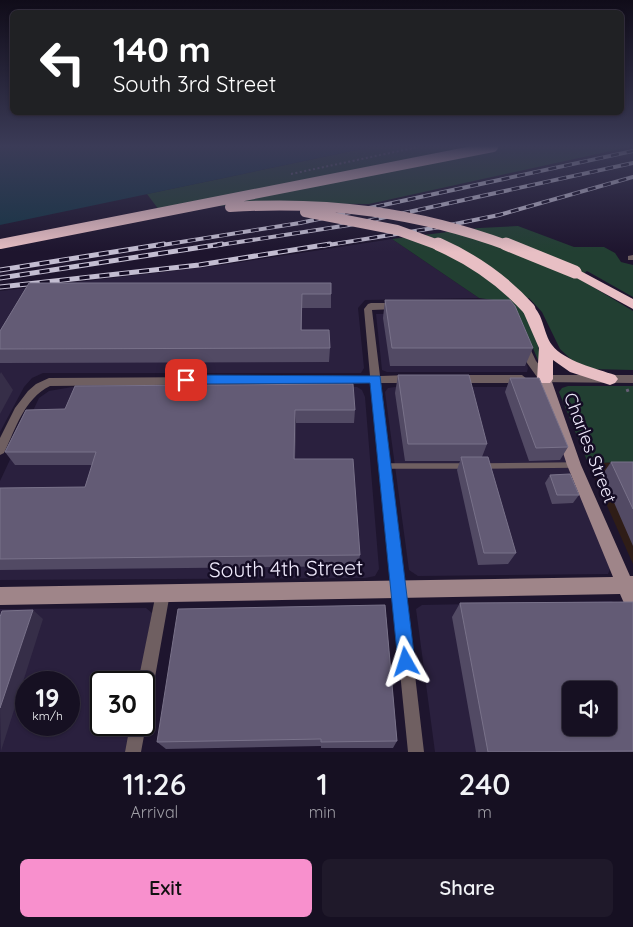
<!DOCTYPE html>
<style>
:root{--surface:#161022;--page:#1f192a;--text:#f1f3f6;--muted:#9e9da5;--line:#353040;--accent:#f890cd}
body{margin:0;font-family:Quicksand,sans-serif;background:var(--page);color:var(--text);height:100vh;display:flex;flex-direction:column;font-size:19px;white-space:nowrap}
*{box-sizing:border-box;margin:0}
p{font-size:16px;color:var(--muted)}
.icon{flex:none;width:28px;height:28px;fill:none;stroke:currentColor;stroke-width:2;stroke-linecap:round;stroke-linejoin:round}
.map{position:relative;height:752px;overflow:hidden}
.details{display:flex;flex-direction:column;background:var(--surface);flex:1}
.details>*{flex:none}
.guide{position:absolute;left:10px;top:10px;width:614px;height:105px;border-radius:8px;box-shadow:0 1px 4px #0004,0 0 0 1px var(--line);background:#202124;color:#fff;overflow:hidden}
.fabs{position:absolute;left:562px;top:681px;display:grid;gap:10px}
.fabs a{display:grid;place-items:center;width:55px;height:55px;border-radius:8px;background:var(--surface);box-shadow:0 1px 4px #0004,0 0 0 1px var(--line);font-size:25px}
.speed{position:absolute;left:15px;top:671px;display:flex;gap:10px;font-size:25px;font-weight:700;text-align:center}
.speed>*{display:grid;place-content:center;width:65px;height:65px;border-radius:50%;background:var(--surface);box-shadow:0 1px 4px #0004,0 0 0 1px var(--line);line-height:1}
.speed small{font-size:12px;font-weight:400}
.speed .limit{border:2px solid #111;border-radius:8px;background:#fff;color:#111}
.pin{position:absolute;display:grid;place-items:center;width:42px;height:42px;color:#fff;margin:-21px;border-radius:10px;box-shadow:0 2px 8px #0006}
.me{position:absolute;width:55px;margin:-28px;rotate:354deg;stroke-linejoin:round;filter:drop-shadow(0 0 4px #0008)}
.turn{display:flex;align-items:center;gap:18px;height:105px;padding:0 20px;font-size:22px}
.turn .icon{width:65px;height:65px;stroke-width:2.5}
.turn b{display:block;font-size:35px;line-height:42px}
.eta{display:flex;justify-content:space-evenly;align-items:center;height:85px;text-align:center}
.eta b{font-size:30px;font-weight:600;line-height:35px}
.primary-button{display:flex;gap:10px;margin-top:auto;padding:10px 20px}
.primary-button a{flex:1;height:58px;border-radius:8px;background:var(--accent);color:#111;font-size:20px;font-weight:600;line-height:58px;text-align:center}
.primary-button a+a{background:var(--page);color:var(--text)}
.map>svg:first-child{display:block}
.commercial{fill:#2f1d17}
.built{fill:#2a203e;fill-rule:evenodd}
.green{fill:#223f32}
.water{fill:#163445}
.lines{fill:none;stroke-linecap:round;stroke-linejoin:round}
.path-far1{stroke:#675f76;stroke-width:2;stroke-dasharray:2 2.5;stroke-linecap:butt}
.path{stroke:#675f76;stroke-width:3;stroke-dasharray:3 4.5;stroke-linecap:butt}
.service{stroke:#6f5f61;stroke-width:5.5}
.minor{fill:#6f5f61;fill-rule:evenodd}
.secondary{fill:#9f8589;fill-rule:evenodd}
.motorway{fill:#e8bfc4;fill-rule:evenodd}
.rail-far1-casing{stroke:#c3bdd1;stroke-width:4}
.rail-casing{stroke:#c3bdd1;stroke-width:5}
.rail-far1{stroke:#140c24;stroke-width:2.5;stroke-dasharray:8;stroke-linecap:butt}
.rail{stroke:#140c24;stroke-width:3;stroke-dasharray:10;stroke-linecap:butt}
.motorway-bridge-far1{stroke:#e8bfc4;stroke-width:10}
.motorway-bridge{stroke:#e8bfc4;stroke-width:13}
.wall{fill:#524a64}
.shaded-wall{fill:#362e48}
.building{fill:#635b75;stroke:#79728a;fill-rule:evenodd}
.route{fill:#1a73e8;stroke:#114b97}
.labels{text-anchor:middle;stroke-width:5;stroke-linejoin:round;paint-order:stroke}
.street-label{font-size:18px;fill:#efeafc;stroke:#140c24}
.near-street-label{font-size:21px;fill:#efeafc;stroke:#140c24}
</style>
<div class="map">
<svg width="633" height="752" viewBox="0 0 633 752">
<rect width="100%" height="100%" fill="#1e152e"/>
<path class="commercial" d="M633,462V564L588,463Z"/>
<path class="built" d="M392,239L479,298L365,300L358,308L364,368L361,373H43L32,378L24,387L0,432V291L215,266Z
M376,314H507L528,368L527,372H387L382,370Z
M72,387H357L362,390L365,397L379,569L375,576L365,578L0,580V481L39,398L49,391Z
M395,387H532L540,393L610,569L608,574L418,576L409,570L385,392L388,388Z
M611,601L622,605L633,752H435L416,609L422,605ZM571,690H609V728H571Z
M146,608L152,613L139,682H101V725H130L125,752H0V609ZM26,682H69V725H26Z"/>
<path class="green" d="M371,147H629L369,204L263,203L159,210L147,194Z
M518,226L574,247H604L615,253L621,262L633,265V297L587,271L578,278L633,311V370L590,369L575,363L560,349L542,312L529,298L518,301C532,321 540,341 540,365L519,315L511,306L500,301L479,298L392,239L479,228Z
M568,386H633V462L588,463L559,392L562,388Z"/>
<path class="water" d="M0,147H371L0,225Z"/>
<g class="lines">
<path class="path-far1" d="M291,174L418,147"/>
<path class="path" d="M627,389L629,394"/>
<path class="service" d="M385,466H464
M485,466L574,465"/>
<path class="minor" d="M633,255V260H628V256Z
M371,303H396L400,306L396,309L372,310L380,376L409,375L414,379L409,383H381L424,752H408L371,383L50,386C24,399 16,428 4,453L0,455V438L15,408L28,391L36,384L49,378L370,376L364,309L368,304Z
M524,341L527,342L536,361L548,375H633V383L537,382L536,379L537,377L527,363L519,344Z
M456,375H522L527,379L522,383H456L451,379Z
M163,586L168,588L170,593L152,694L150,700L144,702V682H138L156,593L158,588Z
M144,719L146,725L141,752H125L130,725H144Z"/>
<path class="secondary" d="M545,374L551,379L581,465L630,576H633V613L627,610L620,594L0,605V587L613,577L567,465L539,379Z"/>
<path class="motorway" d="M575,268L633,299V309L571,275L569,272Z
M529,305C543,308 543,334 552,345C564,361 597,369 615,375L618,379L615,383L610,385L570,372L553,360V379L550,383H540L537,379L539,348L522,309Z"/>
<defs>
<path id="rail-far1" d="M156,246L300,223L633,151
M213,246L349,225L633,163
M322,246L440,227L499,215L633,177"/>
<path id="rail" d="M0,270L164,244
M0,278L222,244
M0,287L199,265L330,244"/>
</defs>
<use href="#rail-far1" class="rail-far1-casing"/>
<use href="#rail" class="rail-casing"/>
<use href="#rail-far1" class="rail-far1"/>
<use href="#rail" class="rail"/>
<path class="motorway-bridge-far1" d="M230,207C328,201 417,212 509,246
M305,212L397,230L441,246
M0,244L493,147"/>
<path class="motorway-bridge" d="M438,244C474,260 503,280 529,309
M506,244L575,272"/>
</g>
<path class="wall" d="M29,283L331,294V308H302V330L330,348L329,362L0,363V331Z
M385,300L533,348L525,366H390L383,318Z
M398,375L487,444L482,457L516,553L508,564L478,565L457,470L460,461H405L395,393Z
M510,378L568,447L560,460L529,461L505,392Z
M26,410H355L354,423H296L295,459L360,555L358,566L0,570V488L85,487L92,465H15L5,452Z
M611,462H633V546L602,475Z
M550,475L579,495L573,503L552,504L545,483Z
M633,602V752H476L452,617L460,603Z
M385,605L397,741L393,748H321V746L166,749L157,742Z"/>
<path class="shaded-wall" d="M1,372L13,390L0,414V374Z
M295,410L296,423L294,472V459Z
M33,610L43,619L1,751L0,708Z"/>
<path class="building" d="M29,283H331V294H302L301,330H329L330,348L0,349V331Z
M385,300H510L515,306L533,348H392Z
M398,375H469L487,444H408Z
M510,378H539L568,447L536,448Z
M353,384L355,410H295L294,459H353L360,555L0,559V488L85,487L96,452H5L26,410L65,409L75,386Z
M461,457H488L516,553H484Z
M611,462H633V509Z
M570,474L579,495H557L550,475Z
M633,602V751L488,752L460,603ZM571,690H609V728H571Z
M385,605L397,741L321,742V739L157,742L178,609Z
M33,610L0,708V617L2,611Z"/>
<linearGradient id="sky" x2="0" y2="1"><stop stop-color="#100c19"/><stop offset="0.58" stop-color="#3b3b57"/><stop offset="1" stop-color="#3b3b57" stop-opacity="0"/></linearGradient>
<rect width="633" height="252" fill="url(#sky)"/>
<path class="route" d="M186,375L380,376L415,662L413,668L406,670L400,668L398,662L370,383L186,384L180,380Z"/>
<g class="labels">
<g class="street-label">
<text transform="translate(590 448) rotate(69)" y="6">Charles Street</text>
</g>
<g class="near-street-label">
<text transform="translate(286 569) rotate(-1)" y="7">South 4th Street</text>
</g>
</g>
</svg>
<div class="fabs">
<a><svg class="icon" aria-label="sound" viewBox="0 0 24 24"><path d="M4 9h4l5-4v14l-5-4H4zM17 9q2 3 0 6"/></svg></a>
</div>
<div class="speed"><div>19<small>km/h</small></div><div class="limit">30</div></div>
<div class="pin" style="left:186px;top:380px;background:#d93025"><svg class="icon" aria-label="arrive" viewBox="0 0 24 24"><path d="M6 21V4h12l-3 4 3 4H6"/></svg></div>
<svg class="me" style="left:406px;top:662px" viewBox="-20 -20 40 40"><path d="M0-17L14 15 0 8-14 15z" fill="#1a73e8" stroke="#fff" stroke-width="4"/></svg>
<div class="guide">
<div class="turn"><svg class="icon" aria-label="left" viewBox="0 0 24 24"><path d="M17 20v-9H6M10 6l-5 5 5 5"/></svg><div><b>140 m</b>South 3rd Street</div></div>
</div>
</div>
<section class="details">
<div class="eta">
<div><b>11:26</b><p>Arrival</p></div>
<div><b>1</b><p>min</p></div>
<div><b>240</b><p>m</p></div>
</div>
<div class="primary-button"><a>Exit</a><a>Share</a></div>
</section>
